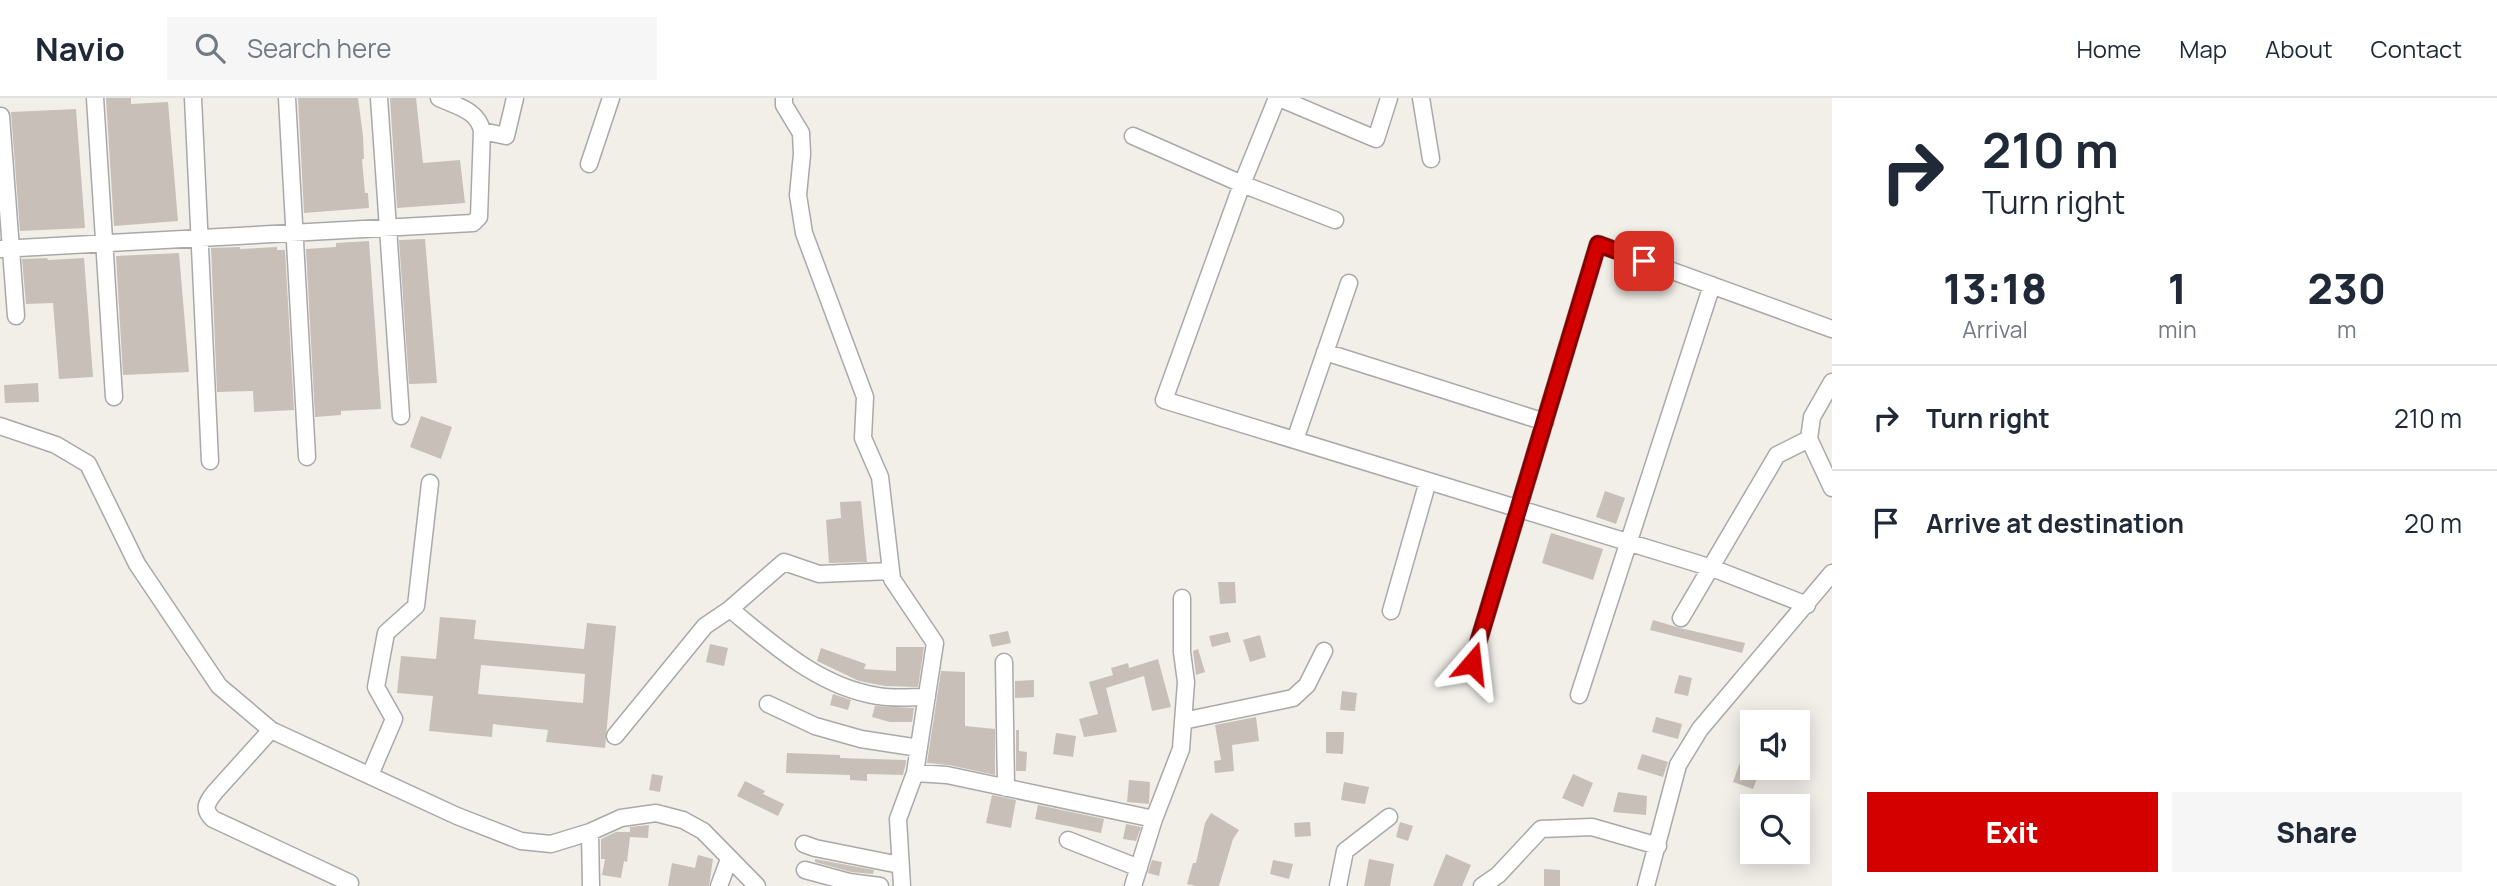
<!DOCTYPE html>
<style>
:root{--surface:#fff;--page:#f6f6f7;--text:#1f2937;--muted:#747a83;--line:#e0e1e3;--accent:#d40000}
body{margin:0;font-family:Manrope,sans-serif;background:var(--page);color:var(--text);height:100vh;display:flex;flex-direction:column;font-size:26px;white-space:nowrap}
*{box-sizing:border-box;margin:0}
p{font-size:23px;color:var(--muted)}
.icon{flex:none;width:38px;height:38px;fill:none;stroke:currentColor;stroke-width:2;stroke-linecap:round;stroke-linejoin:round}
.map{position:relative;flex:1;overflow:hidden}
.panel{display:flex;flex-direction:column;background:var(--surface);width:665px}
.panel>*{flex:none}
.banner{background:#fff;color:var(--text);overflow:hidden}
.controls{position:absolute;left:1740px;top:612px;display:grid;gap:14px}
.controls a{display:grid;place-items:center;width:70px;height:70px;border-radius:0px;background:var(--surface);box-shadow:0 4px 18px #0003;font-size:35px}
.pin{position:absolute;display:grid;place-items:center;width:60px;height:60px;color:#fff;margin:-30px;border-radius:14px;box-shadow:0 4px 10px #0006}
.me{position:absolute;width:77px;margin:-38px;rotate:17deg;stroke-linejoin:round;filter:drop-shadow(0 0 5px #0008)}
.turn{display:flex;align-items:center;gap:24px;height:147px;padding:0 35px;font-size:32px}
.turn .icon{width:91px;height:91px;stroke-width:2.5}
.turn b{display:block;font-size:49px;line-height:60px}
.eta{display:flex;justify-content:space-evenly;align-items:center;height:119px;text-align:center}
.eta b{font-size:42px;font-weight:800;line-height:49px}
.primary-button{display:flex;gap:14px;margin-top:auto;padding:14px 35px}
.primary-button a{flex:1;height:80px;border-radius:0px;background:var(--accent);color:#fff;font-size:28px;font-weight:800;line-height:80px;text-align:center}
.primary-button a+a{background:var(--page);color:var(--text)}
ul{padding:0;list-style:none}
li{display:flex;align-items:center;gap:21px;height:105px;padding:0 35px;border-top:2px solid var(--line)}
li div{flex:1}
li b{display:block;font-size:26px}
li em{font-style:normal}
header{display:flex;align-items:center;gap:42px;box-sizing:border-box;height:98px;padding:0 35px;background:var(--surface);border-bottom:2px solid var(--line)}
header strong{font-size:33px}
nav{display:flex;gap:38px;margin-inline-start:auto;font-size:24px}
.search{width:490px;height:63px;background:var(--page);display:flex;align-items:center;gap:18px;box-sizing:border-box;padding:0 24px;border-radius:0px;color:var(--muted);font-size:26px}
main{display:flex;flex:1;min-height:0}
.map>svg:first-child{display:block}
.building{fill:#c7bfb8;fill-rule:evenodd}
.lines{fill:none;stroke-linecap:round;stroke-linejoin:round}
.minor-casing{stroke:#a9a9a9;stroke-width:19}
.minor{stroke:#fff;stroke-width:16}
.route-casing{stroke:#8a0000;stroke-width:18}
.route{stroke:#d40000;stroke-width:12}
</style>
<header>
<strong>Navio</strong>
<div class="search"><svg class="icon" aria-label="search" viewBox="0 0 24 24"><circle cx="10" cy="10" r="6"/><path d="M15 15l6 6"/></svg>Search here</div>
<nav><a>Home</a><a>Map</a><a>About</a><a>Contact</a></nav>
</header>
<main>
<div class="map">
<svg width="1832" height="788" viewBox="0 0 1832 788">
<rect width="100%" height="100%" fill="#f2efe9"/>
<path class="building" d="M106,0H131V6L168,4L178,123L114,128Z
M298,0H358L363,38L364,61H362L365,95H368L369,110L304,115Z
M390,0H416L423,65L460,62L465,105L397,110Z
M76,11L85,130L20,133L11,14Z
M425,141L437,285L409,286L399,142Z
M369,143L381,311L341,313V317L315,319L306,151L336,149V145Z
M240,149V151L277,149V152H285L294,312L254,314L253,293L217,294L211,150Z
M179,155L189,274L123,277L116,158Z
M47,160L48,162L84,160L93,279L59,281L53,205L26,206L22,161Z
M38,285L39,304L5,305L4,287Z
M421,318L452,329L441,361L410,349Z
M1605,393L1625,400L1616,426L1596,419Z
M861,403L867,464L829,465L826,422L841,420L840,404Z
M1551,435L1603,451L1593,482L1542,465Z
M1218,484H1235L1236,505L1220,506Z
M440,519L476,522L474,541L584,551L587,525L616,528L605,650L546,644L548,632L500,627L493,626L492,639L429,633L433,598L397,595L401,558L436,561ZM481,567L585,576L583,605L478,596Z
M1653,522L1680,530L1745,545L1742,555L1650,532Z
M1008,533L1011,545L992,549L989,537Z
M1228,534L1231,544L1212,549L1209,538Z
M1260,537L1266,559L1250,564L1243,542Z
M710,546L728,550L724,568L706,564Z
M896,549H924L918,589L885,588L859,583L817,563L821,550L866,566L864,571L896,573Z
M1198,551L1205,574L1196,577L1193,553Z
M1158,561L1171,609L1152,613L1144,578L1106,590L1117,634L1084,639L1079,621L1098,616L1089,584L1113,577L1111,570L1128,565L1129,570Z
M941,573L965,574V628L995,631V677L949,667L927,665Z
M1679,577L1692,580L1688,598L1674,595Z
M1034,582V599L1015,600V583Z
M1342,593L1357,595L1355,613L1340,612Z
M833,596L851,602L848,612L830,607Z
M875,608L914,610L912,624H890L872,619Z
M1256,619L1259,643L1232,647L1234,673L1215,675L1214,663L1221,662L1215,627Z
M1656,619L1682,626L1678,641L1652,634Z
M1016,632H1019V653L1027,654L1026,673H1016Z
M1326,634H1344L1343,656L1326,655Z
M1056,635L1076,638L1073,659L1053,656Z
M1750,636H1752V670H1761L1753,691L1733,684Z
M787,655L840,657V660L906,662V665L903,677L867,676V683L850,682V677L786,675Z
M1642,656L1668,664L1663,679L1637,671Z
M652,676L663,678L660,694L649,692Z
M1573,676L1593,685L1583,709L1562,700Z
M1129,682L1150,684L1149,706L1127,704Z
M745,683L765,693L763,696L784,706L778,718L737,698Z
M1344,684L1369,689L1365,706L1341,702Z
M1618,694L1647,698L1646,717L1613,714Z
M992,697L1016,702L1011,730L986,725Z
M1038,707L1104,721L1101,735L1035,721Z
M1211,715L1239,732L1233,741L1219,788H1196L1187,786L1193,765H1196L1205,725Z
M1310,724L1311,738L1295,739L1294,725Z
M1400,724L1413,728L1408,743L1396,739Z
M1126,726L1141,729L1136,743L1123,741Z
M649,727L648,740L630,739L627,764L624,763L621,780L602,777L605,761H601V741L616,734H630V729Z
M1446,756L1471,767L1462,788H1433Z
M698,757L713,761L709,788H668L672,765L695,770Z
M815,761L874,772L873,776L851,774L815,764Z
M1369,761L1394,766L1390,788H1364Z
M1152,762L1162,764L1159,778L1148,775Z
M1273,762L1293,766L1289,781L1270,776Z
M1544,771L1560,772V788H1544Z"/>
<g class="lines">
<defs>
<path id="minor" d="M95,0L114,299
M193,0L210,363
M287,0L307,359
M379,0L401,318
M439,0C456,8 478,12 482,33L506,38L515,0
M784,0V7L801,35L802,56L798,97L804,135L865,299L863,340L880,379L892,481L935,545L915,675L898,721L902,788
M1277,0L1242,86L1164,302L1712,470L1807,507
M1279,0L1376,41L1389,0
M1421,0L1431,61
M1,18L16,218
M1133,38L1242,86L1335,122
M589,66L611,0
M0,151L473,125L479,119L482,33
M1325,254L1545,324
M1832,284L1812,319L1809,341L1832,390
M0,328L56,347L88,366L137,466L219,588L271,632L457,718L521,743L551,746L590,734L621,720L656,715L683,722L703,733L757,788
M1295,342L1349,185
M730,511C774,547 819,589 878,598C893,601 911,599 927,599
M1391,513L1428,383
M1681,520L1777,357L1809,341
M1004,564L1006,690
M1472,565L1598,146L1832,231
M1579,597L1712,187
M768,606L815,628L861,641L919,650
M1183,623L1293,600L1307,587L1324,553
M271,632L215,694C207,704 202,711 213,721L350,785
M615,638L705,528L730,511L784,464L819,476L891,473
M915,675L947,677L1154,721
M370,677L394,621L376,589L386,535L416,508L430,385
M590,734L591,788
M1068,742L1139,770
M804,746L815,750L900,767
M805,772L849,784L880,788
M719,788L729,761
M1133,788L1154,721L1181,651L1186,584L1182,554V500
M1338,788L1345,753L1389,719
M1482,788L1498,777L1541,731L1592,729L1658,748
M1646,788L1678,667L1700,631L1832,475"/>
</defs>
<use href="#minor" class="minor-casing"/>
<use href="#minor" class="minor"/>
</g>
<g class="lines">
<defs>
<path id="route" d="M1472,565L1598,146L1644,163"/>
</defs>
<use href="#route" class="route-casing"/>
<use href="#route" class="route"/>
</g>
</svg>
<div class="controls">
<a><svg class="icon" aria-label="sound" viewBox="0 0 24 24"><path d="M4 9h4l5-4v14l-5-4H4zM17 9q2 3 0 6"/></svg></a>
<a><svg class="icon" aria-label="search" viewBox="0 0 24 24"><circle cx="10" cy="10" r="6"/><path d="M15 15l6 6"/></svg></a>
</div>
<div class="pin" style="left:1644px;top:163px;background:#d93025"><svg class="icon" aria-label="arrive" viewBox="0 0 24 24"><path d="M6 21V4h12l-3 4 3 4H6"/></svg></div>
<svg class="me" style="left:1472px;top:565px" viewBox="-20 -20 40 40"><path d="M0-17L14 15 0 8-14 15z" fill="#d40000" stroke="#fff" stroke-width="4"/></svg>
</div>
<section class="panel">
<div class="banner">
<div class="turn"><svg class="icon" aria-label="right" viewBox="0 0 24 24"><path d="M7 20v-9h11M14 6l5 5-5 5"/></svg><div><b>210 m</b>Turn right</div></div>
</div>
<div class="eta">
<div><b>13:18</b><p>Arrival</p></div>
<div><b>1</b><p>min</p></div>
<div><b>230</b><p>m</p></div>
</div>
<ul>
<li><svg class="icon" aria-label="right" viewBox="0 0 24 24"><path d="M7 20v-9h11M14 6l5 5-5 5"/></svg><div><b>Turn right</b></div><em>210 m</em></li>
<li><svg class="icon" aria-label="arrive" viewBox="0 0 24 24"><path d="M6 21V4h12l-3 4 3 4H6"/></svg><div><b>Arrive at destination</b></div><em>20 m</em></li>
</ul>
<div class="primary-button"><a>Exit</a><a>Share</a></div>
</section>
</main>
